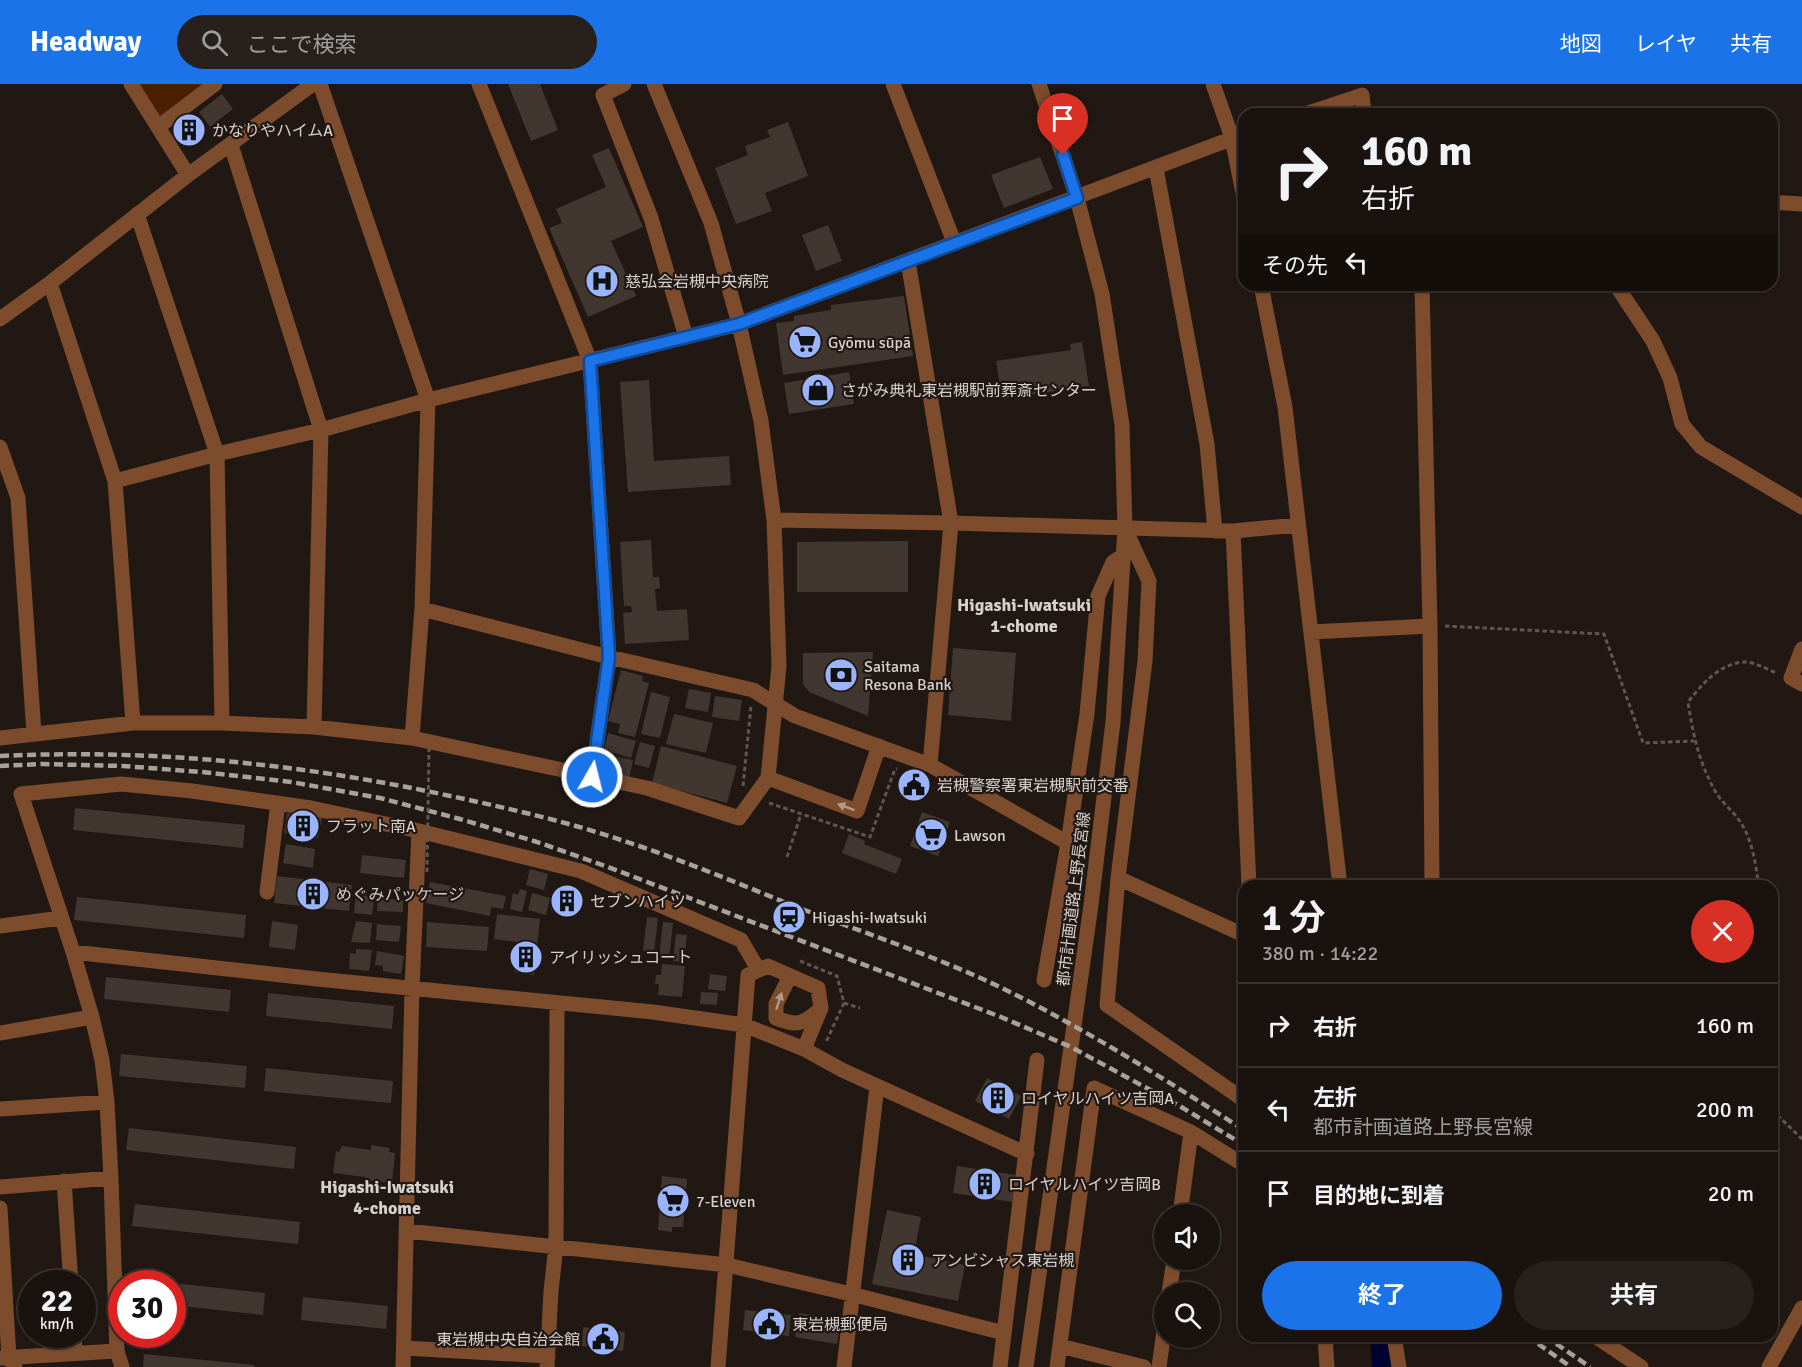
<!DOCTYPE html>
<html lang="ja">
<meta charset="utf-8">
<style>
:root{--surface:#1a120e;--page:#27201c;--text:#f1f3f6;--muted:#9f9e9e;--line:#38322e;--accent:#1a73e8}
body{margin:0;font-family:Signika,"Noto Sans JP",sans-serif;background:var(--page);color:var(--text);height:100vh;display:flex;flex-direction:column;font-size:22px;white-space:nowrap}
*{box-sizing:border-box;margin:0}
p{font-size:20px;color:var(--muted)}
.icon{flex:none;width:33px;height:33px;fill:none;stroke:currentColor;stroke-width:2;stroke-linecap:round;stroke-linejoin:round}
.map{position:relative;flex:1;overflow:hidden}
.panel{position:absolute;left:1238px;top:796px;width:540px;height:462px;display:flex;flex-direction:column;background:var(--surface);border-radius:18px;box-shadow:0 2px 4px #0004,0 0 0 2px var(--line)}
.panel>*{flex:none}
.hud{position:absolute;left:1238px;top:24px;width:540px;height:183px;border-radius:18px;box-shadow:0 2px 4px #0004,0 0 0 2px var(--line);background:#1a120e;color:var(--text);overflow:hidden}
.controls{position:absolute;left:1154px;top:1120px;display:grid;gap:12px}
.controls a{display:grid;place-items:center;width:66px;height:66px;border-radius:50%;background:var(--surface);box-shadow:0 2px 4px #0004,0 0 0 2px var(--line);font-size:30px}
.speed{position:absolute;left:18px;top:1186px;display:flex;gap:12px;font-size:30px;font-weight:700;text-align:center}
.speed>*{display:grid;place-content:center;width:78px;height:78px;border-radius:50%;background:var(--surface);box-shadow:0 2px 4px #0004,0 0 0 2px var(--line);line-height:1}
.speed small{font-size:15px;font-weight:400}
.speed .limit{border:9px solid #d22;background:#fff;color:#111}
.pin{position:absolute;display:grid;place-items:center;width:51px;height:51px;color:#fff;margin:-62px -26px;border-radius:50% 50% 50% 0;rotate:-45deg;box-shadow:0 0 6px #0007}
.pin .icon{rotate:45deg}
.me{position:absolute;width:66px;margin:-33px;rotate:8deg;stroke-linejoin:round;filter:drop-shadow(0 0 4px #0008)}
.turn{display:flex;align-items:center;gap:21px;height:126px;padding:0 24px;font-size:27px}
.turn .icon{width:78px;height:78px;stroke-width:2.5}
.turn b{display:block;font-size:42px;line-height:51px}
.then{display:flex;align-items:center;height:57px;padding:0 24px;background:#0003;gap:12px;font-size:22px}
.round{display:grid;place-items:center;flex:none;width:63px;height:63px;border-radius:32px;background:var(--page)}
.head{display:flex;align-items:center;justify-content:space-between;height:102px;padding:0 24px}
h1{font-size:36px;font-weight:700;line-height:45px}
.primary-button{display:flex;gap:12px;margin-top:auto;padding:12px 24px}
.primary-button a{flex:1;height:69px;border-radius:36px;background:var(--accent);color:#fff;font-size:24px;font-weight:700;line-height:69px;text-align:center}
.primary-button a+a{background:var(--page);color:var(--text)}
ul{padding:0;list-style:none}
li{display:flex;align-items:center;gap:18px;height:84px;padding:0 24px;border-top:2px solid var(--line)}
li div{flex:1}
li b{display:block;font-size:22px}
li em{font-style:normal}
header{display:flex;align-items:center;gap:36px;box-sizing:border-box;height:84px;padding:0 30px;background:var(--accent);color:#fff}
header strong{font-size:28px}
nav{display:flex;gap:33px;margin-inline-start:auto;font-size:21px}
.search{width:420px;height:54px;background:var(--page);display:flex;align-items:center;gap:15px;box-sizing:border-box;padding:0 21px;border-radius:33px;color:var(--muted);font-size:22px}
.map>svg:first-child{display:block}
.green{fill:#491f00}
.lines{fill:none;stroke-linecap:round;stroke-linejoin:round}
.river{stroke:#020030;stroke-width:30}
.building{fill:#413630}
.path{stroke:#5f5651;stroke-width:3;stroke-dasharray:4.5 3;stroke-linecap:butt}
.minor{stroke:#7d4c2d;stroke-width:15}
.rail{stroke:#a8a19c;stroke-width:4.5;stroke-dasharray:9 4.5;stroke-linecap:butt}
.path-bridge{stroke:#5f5651;stroke-width:3;stroke-dasharray:4.5 3;stroke-linecap:butt}
.oneway{fill:#b29b8c}
.route-casing{stroke:#114b97;stroke-width:15}
.route{stroke:#1a73e8;stroke-width:10}
.labels{text-anchor:middle;stroke-width:4.5;stroke-linejoin:round;paint-order:stroke}
.poi-label{font-size:16px;fill:#d6cfcb;stroke:#221813;text-anchor:start}
.street-label{font-size:16px;fill:#d6cfcb;stroke:#221813}
.neighbourhood-label{font-size:18px;font-weight:bold;fill:#d6cfcb;stroke:#221813}
</style>
<header>
<strong>Headway</strong>
<div class="search"><svg class="icon" aria-label="search" viewBox="0 0 24 24"><circle cx="10" cy="10" r="6"/><path d="M15 15l6 6"/></svg>ここで検索</div>
<nav><a>地図</a><a>レイヤ</a><a>共有</a></nav>
</header>
<div class="map">
<svg width="1802" height="1283" viewBox="0 0 1802 1283">
<rect width="100%" height="100%" fill="#221813"/>
<path class="green" d="M140,0H205L165,31L159,32Z"/>
<g class="lines">
<path class="river" d="M1385,1252L1387,1283"/>
</g>
<path class="building" d="M508,0H540L558,46L531,57Z
M222,10L233,25L210,43L199,28Z
M195,30L207,46L183,63L171,47Z
M788,38L808,92L765,109L772,127L736,140L715,84L748,71L745,62L770,53L767,46Z
M609,64L643,143L611,157L636,212L588,233L549,144L562,139L556,125L606,103L592,71Z
M1040,73L1053,105L1004,124L991,91Z
M828,141L842,177L816,187L802,151Z
M904,212L913,272L783,291L776,239L794,237V232L831,226V221Z
M1082,258L1089,302L1002,315L996,277L1071,266L1070,260Z
M849,288L854,320L789,330L784,299Z
M649,296L654,377L729,372L731,401L628,408L620,298Z
M651,456L653,493H659L660,504L655,505L657,527L687,525L689,556L625,560L623,529L632,528L631,522H624L620,458Z
M908,457V508H797V458Z
M953,564L1016,569L1011,637L948,631Z
M873,568L868,632L809,608L803,600V569Z
M621,586L643,592L642,597L649,599L635,653L618,649L620,640L608,637Z
M689,605L711,609L708,628L685,624Z
M651,608L670,613L660,654L641,650Z
M715,612L742,616L739,637L712,633Z
M674,630L713,639L706,669L666,660Z
M608,649L636,657L631,674L604,666Z
M640,658L655,662L649,684L634,680Z
M661,662L737,682L727,719L652,699Z
M604,670L633,676L629,695L600,688Z
M904,689L928,700L923,712L899,701Z
M75,724L245,741L243,764L73,746Z
M922,728L950,738L938,772L910,762Z
M287,729L322,734L318,754L284,749Z
M849,750L865,757L864,760L902,775L896,790L842,769Z
M286,760L315,765L313,784L283,779Z
M362,771L406,776L404,794L360,789Z
M530,785L548,790L544,806L526,801Z
M277,792L352,801L349,827L274,819Z
M430,798L506,812L503,825L491,823L490,832L426,819Z
M557,803L582,809L577,832L551,826Z
M520,805L527,807L522,828L510,825L513,809L518,811Z
M532,809L550,814L546,831L528,826Z
M356,810L374,813L372,831L354,829Z
M77,813L246,831L244,854L74,836Z
M378,814L403,816V828L377,827Z
M497,830L540,835L534,891L514,888L517,858L494,855Z
M647,833L658,834L654,868L643,867Z
M272,837L298,841L295,866L269,863Z
M356,837L372,839L370,859L351,858Z
M427,838L489,843L487,867L426,863Z
M663,838L673,839L669,875L659,874Z
M377,840L401,842L399,858L376,856Z
M676,850L687,851L684,878L673,877Z
M356,865L372,866L369,887L349,885L350,869L356,870Z
M377,867L404,872L401,890L383,887V882L375,881Z
M662,880L685,882L682,913L658,911L659,900H655L656,891H661Z
M710,890L727,892L725,907L708,905Z
M106,893L231,906L229,928L104,915Z
M701,908L718,909L717,921L700,920Z
M268,909L394,922L392,945L266,932Z
M121,970L247,982L245,1004L119,992Z
M266,984L393,997L391,1019L264,1007Z
M987,994L1021,1012L1009,1035L975,1017Z
M129,1044L296,1063L294,1085L126,1066Z
M371,1061L390,1064L389,1068L395,1069L392,1099L365,1096V1093L333,1089L336,1067L339,1068L342,1062L371,1066Z
M957,1082L1016,1091L1012,1118L953,1109Z
M662,1092L687,1095L683,1143H672V1148L658,1146Z
M135,1120L300,1138L298,1160L132,1142Z
M887,1126L921,1133L914,1170L965,1181L958,1217L872,1200Z
M140,1195L171,1198V1200H139Z
M172,1199L265,1209L263,1231L172,1221Z
M303,1213L388,1222L386,1245L301,1236Z
M745,1226L791,1231L789,1252L743,1246Z
M799,1229L841,1235L837,1260L795,1253Z
M583,1243L625,1248L623,1267L582,1262Z
M144,1270L254,1281V1283H143Z"/>
<g class="lines">
<path class="path" d="M1445,542L1604,550L1643,659L1694,657
M743,702L751,622
M769,719L870,753L895,685H897
M787,773L801,730
M1759,802C1755,779 1753,756 1739,736C1732,726 1721,718 1715,707C1699,678 1693,651 1688,618C1702,600 1720,579 1745,578C1755,578 1768,586 1777,589
M800,877L837,892L844,919L826,958
M844,919L860,924
M1772,1026L1802,1055"/>
<path class="minor" d="M131,0L188,91
M320,0L428,316L422,525L412,654
M479,0L590,277L609,573L592,693
M624,0L603,11L651,134L686,253
M893,0L954,158
M1213,0L1232,54L1244,114
M1305,30L1362,11L1364,30
M158,43L215,0
M231,61L321,346L314,643
M1156,84L1207,360L1215,447
M1772,118L1802,120
M137,130L217,370L222,639
M908,177L951,439L930,681
M50,199L115,397L133,639
M1261,201L1285,323L1340,802
M1422,201L1430,542L1432,802
M1616,201L1653,257L1670,294L1682,340L1701,363L1802,423
M0,235L50,199L188,91L313,0
M0,363L18,414L34,650
M115,397L217,370L321,346L428,316L739,240L1244,50
M774,436L951,439L1233,447L1298,441
M1126,447L1149,497L1145,577L1118,794L1107,921L1244,1016
M1233,447L1249,802
M422,525L609,573L753,606L795,632L930,681L1068,759
M1311,548L1430,542
M1802,565L1791,594L1802,600
M0,654L133,639H222L314,643L412,654L647,704L739,734L768,694L779,582L774,436L761,337L739,240L711,139L654,0
M768,694L857,727L879,662
M419,747L581,787L741,856L758,885
M1118,794L1244,851
M267,808L278,719
M0,842L61,834
M73,868L317,895L653,928L744,941L804,965L842,986L1027,1070
M790,892L776,920V934C795,942 803,941 819,926
M1044,896L1068,759L1087,630L1098,512L1113,478L1124,471
M0,949L92,933
M0,1025L107,1018
M64,1097L71,1200
M0,1103L111,1094
M0,1124L9,1274L15,1283
M1180,1131L1191,1048
M407,1147L727,1181L851,1210L1004,1249
M1169,1209L1174,1176
M74,1251L75,1268
M1325,1252L1327,1283
M1394,1252L1399,1283
M1595,1252L1641,1283
M1060,1262L1144,1283
M404,1264L548,1272
M0,1274L117,1267
M122,1283L117,1267L111,1094L107,1018L102,976L92,933L73,868L21,710L121,700L192,707L311,724L419,747L412,904L403,1283
M547,1283L551,1207L556,1162L557,919
M718,1283L748,891L768,882L818,904L821,924L804,965
M844,1283L877,1002
M1000,1283L1037,976
M1026,1283L1091,821L1113,638L1125,444L1122,341L1102,210L1077,114L1039,0
M1057,1283L1094,1004L1191,1048L1244,1081
M1159,1283L1164,1247
M1769,1283L1802,1224"/>
<path class="rail" d="M0,672C150,665 294,679 441,710C502,723 562,736 621,756C680,775 737,799 794,822C864,849 936,872 1004,905C1087,946 1166,996 1244,1046
M0,682L42,680L123,682L202,688L291,698L380,714L460,735L537,758L608,783L1001,933L1071,963L1178,1021L1244,1061
M1527,1252L1571,1283
M1545,1252L1590,1283"/>
<path class="path-bridge" d="M427,788L429,665"/>
</g>
<defs><path id="oneway-solid" d="M-6-.8H1V-3.2L6.5 0L1 3.2V.8H-6Z" transform="scale(1.5)"/></defs>
<g class="oneway">
<use href="#oneway-solid" transform="translate(846 723) rotate(-160)"/>
<use href="#oneway-solid" transform="translate(779 917) rotate(-72)"/>
</g>
<g class="lines">
<defs>
<path id="route" d="M592,693L609,573L590,277L739,240L1077,114L1063,71"/>
</defs>
<use href="#route" class="route-casing"/>
<use href="#route" class="route"/>
</g>
<defs>
<symbol id="building-disc" viewBox="-11 -11 22 22"><circle r="9.5" fill="#9ab5fd" stroke="#221813"/><path d="M-4-6H4V6H1V3H-1V6H-4ZM-2.5-4.3h1.7v1.8h-1.7ZM.8-4.3h1.7v1.8H.8ZM-2.5-1h1.7V.8h-1.7ZM.8-1h1.7V.8H.8Z" fill="#111"/></symbol>
<symbol id="hospital-disc" viewBox="-11 -11 22 22"><circle r="9.5" fill="#9ab5fd" stroke="#221813"/><path d="M-5-5h3v3.5h4V-5h3V5h-3V1.5h-4V5h-3Z" fill="#111"/></symbol>
<symbol id="supermarket-disc" viewBox="-11 -11 22 22"><circle r="9.5" fill="#9ab5fd" stroke="#221813"/><path d="M-6-5.5h2.5l.6 2H6L4.5 2H-2.5L-4.4-4H-6ZM-1.5 3.2a1.3 1.3 0 1 0 .1 0ZM3 3.2a1.3 1.3 0 1 0 .1 0Z" fill="#111"/></symbol>
<symbol id="shop-disc" viewBox="-11 -11 22 22"><circle r="9.5" fill="#9ab5fd" stroke="#221813"/><path d="M-5-2.5h2.3a2.7 3.5 0 0 1 5.4 0H5L5.5 6h-11ZM-1.5-2.5h3a1.5 2.3 0 0 0-3 0Z" fill="#111"/></symbol>
<symbol id="bank-disc" viewBox="-11 -11 22 22"><circle r="9.5" fill="#9ab5fd" stroke="#221813"/><path d="M-6-4H6V4H-6ZM0-2.3a2.3 2.3 0 1 0 0 4.6a2.3 2.3 0 1 0 0-4.6Z" fill="#111"/></symbol>
<symbol id="civic-disc" viewBox="-11 -11 22 22"><circle r="9.5" fill="#9ab5fd" stroke="#221813"/><path d="M-.6-6.5H3V-4.5H.6V-3L4-1V1h2V6H-6V1h2V-1L-.6-3ZM-1.2 2.5V6h2.4V2.5Z" fill="#111"/></symbol>
<symbol id="station-disc" viewBox="-11 -11 22 22"><circle r="9.5" fill="#9ab5fd" stroke="#221813"/><path d="M-3-6H3Q5-6 5-4V2Q5 4 3 4L4.5 6H3L1.5 4h-3L-3 6H-4.5L-3 4Q-5 4-5 2V-4Q-5-6-3-6ZM-3.5-4v3h7v-3ZM-3.5 1v1.5H-2V1ZM2 1v1.5H3.5V1Z" fill="#111"/></symbol>
</defs>
<g fill-rule="evenodd">
<use href="#building-disc" x="170" y="27" width="38" height="38"/>
<use href="#hospital-disc" x="583" y="178" width="38" height="38"/>
<use href="#supermarket-disc" x="786" y="239" width="38" height="38"/>
<use href="#shop-disc" x="799" y="287" width="38" height="38"/>
<use href="#bank-disc" x="822" y="572" width="38" height="38"/>
<use href="#civic-disc" x="895" y="682" width="38" height="38"/>
<use href="#building-disc" x="284" y="723" width="38" height="38"/>
<use href="#supermarket-disc" x="912" y="732" width="38" height="38"/>
<use href="#building-disc" x="294" y="791" width="38" height="38"/>
<use href="#building-disc" x="548" y="798" width="38" height="38"/>
<use href="#station-disc" x="770" y="814" width="38" height="38"/>
<use href="#building-disc" x="507" y="854" width="38" height="38"/>
<use href="#building-disc" x="979" y="995" width="38" height="38"/>
<use href="#building-disc" x="966" y="1081" width="38" height="38"/>
<use href="#supermarket-disc" x="654" y="1098" width="38" height="38"/>
<use href="#building-disc" x="889" y="1157" width="38" height="38"/>
<use href="#civic-disc" x="750" y="1221" width="38" height="38"/>
<use href="#civic-disc" x="584" y="1236" width="38" height="38"/>
</g>
<g class="labels">
<g class="poi-label">
<text x="212" y="52">かなりやハイムA</text>
<text x="625" y="203">慈弘会岩槻中央病院</text>
<text x="828" y="264">Gyōmu sūpā</text>
<text x="841" y="312">さがみ典礼東岩槻駅前葬斎センター</text>
<text x="864" y="588">Saitama<tspan x="864" dy="18">Resona Bank</tspan></text>
<text x="937" y="707">岩槻警察署東岩槻駅前交番</text>
<text x="326" y="748">フラット南A</text>
<text x="954" y="757">Lawson</text>
<text x="336" y="816">めぐみパッケージ</text>
<text x="590" y="823">セブンハイツ</text>
<text x="812" y="839">Higashi-Iwatsuki</text>
<text x="549" y="879">アイリッシュコート</text>
<text x="1021" y="1020">ロイヤルハイツ吉岡A</text>
<text x="1008" y="1106">ロイヤルハイツ吉岡B</text>
<text x="696" y="1123">7-Eleven</text>
<text x="931" y="1182">アンビシャス東岩槻</text>
<text x="792" y="1246">東岩槻郵便局</text>
<text x="580" y="1261" text-anchor="end">東岩槻中央自治会館</text>
</g>
<g class="street-label">
<text transform="translate(1073 815) rotate(-83)" y="6">都市計画道路上野長宮線</text>
</g>
<g class="neighbourhood-label">
<text x="1024" y="527">Higashi-Iwatsuki<tspan x="1024" dy="21">1-chome</tspan></text>
<text x="387" y="1109">Higashi-Iwatsuki<tspan x="387" dy="21">4-chome</tspan></text>
</g>
</g>
</svg>
<div class="controls">
<a><svg class="icon" aria-label="sound" viewBox="0 0 24 24"><path d="M4 9h4l5-4v14l-5-4H4zM17 9q2 3 0 6"/></svg></a>
<a><svg class="icon" aria-label="search" viewBox="0 0 24 24"><circle cx="10" cy="10" r="6"/><path d="M15 15l6 6"/></svg></a>
</div>
<div class="speed"><div>22<small>km/h</small></div><div class="limit">30</div></div>
<div class="pin" style="left:1063px;top:71px;background:#d93025"><svg class="icon" aria-label="arrive" viewBox="0 0 24 24"><path d="M6 21V4h12l-3 4 3 4H6"/></svg></div>
<svg class="me" style="left:592px;top:693px" viewBox="-20 -20 40 40"><circle r="17" fill="#1a73e8" stroke="#fff" stroke-width="3"/><path d="M0-11L8 9 0 5-8 9z" fill="#fff"/></svg>
<div class="hud">
<div class="turn"><svg class="icon" aria-label="right" viewBox="0 0 24 24"><path d="M7 20v-9h11M14 6l5 5-5 5"/></svg><div><b>160 m</b>右折</div></div>
<div class="then">その先<svg class="icon" aria-label="left" viewBox="0 0 24 24"><path d="M17 20v-9H6M10 6l-5 5 5 5"/></svg></div>
</div>
<section class="panel">
<div class="head"><div><h1>1 分</h1><p>380 m · 14:22</p></div><a class="round" style="background:#d93025;color:#fff"><svg class="icon" aria-label="close" viewBox="0 0 24 24"><path d="M6 6l12 12M18 6L6 18"/></svg></a></div>
<ul>
<li><svg class="icon" aria-label="right" viewBox="0 0 24 24"><path d="M7 20v-9h11M14 6l5 5-5 5"/></svg><div><b>右折</b></div><em>160 m</em></li>
<li><svg class="icon" aria-label="left" viewBox="0 0 24 24"><path d="M17 20v-9H6M10 6l-5 5 5 5"/></svg><div><b>左折</b><p>都市計画道路上野長宮線</p></div><em>200 m</em></li>
<li><svg class="icon" aria-label="arrive" viewBox="0 0 24 24"><path d="M6 21V4h12l-3 4 3 4H6"/></svg><div><b>目的地に到着</b></div><em>20 m</em></li>
</ul>
<div class="primary-button"><a>終了</a><a>共有</a></div>
</section>
</div>
